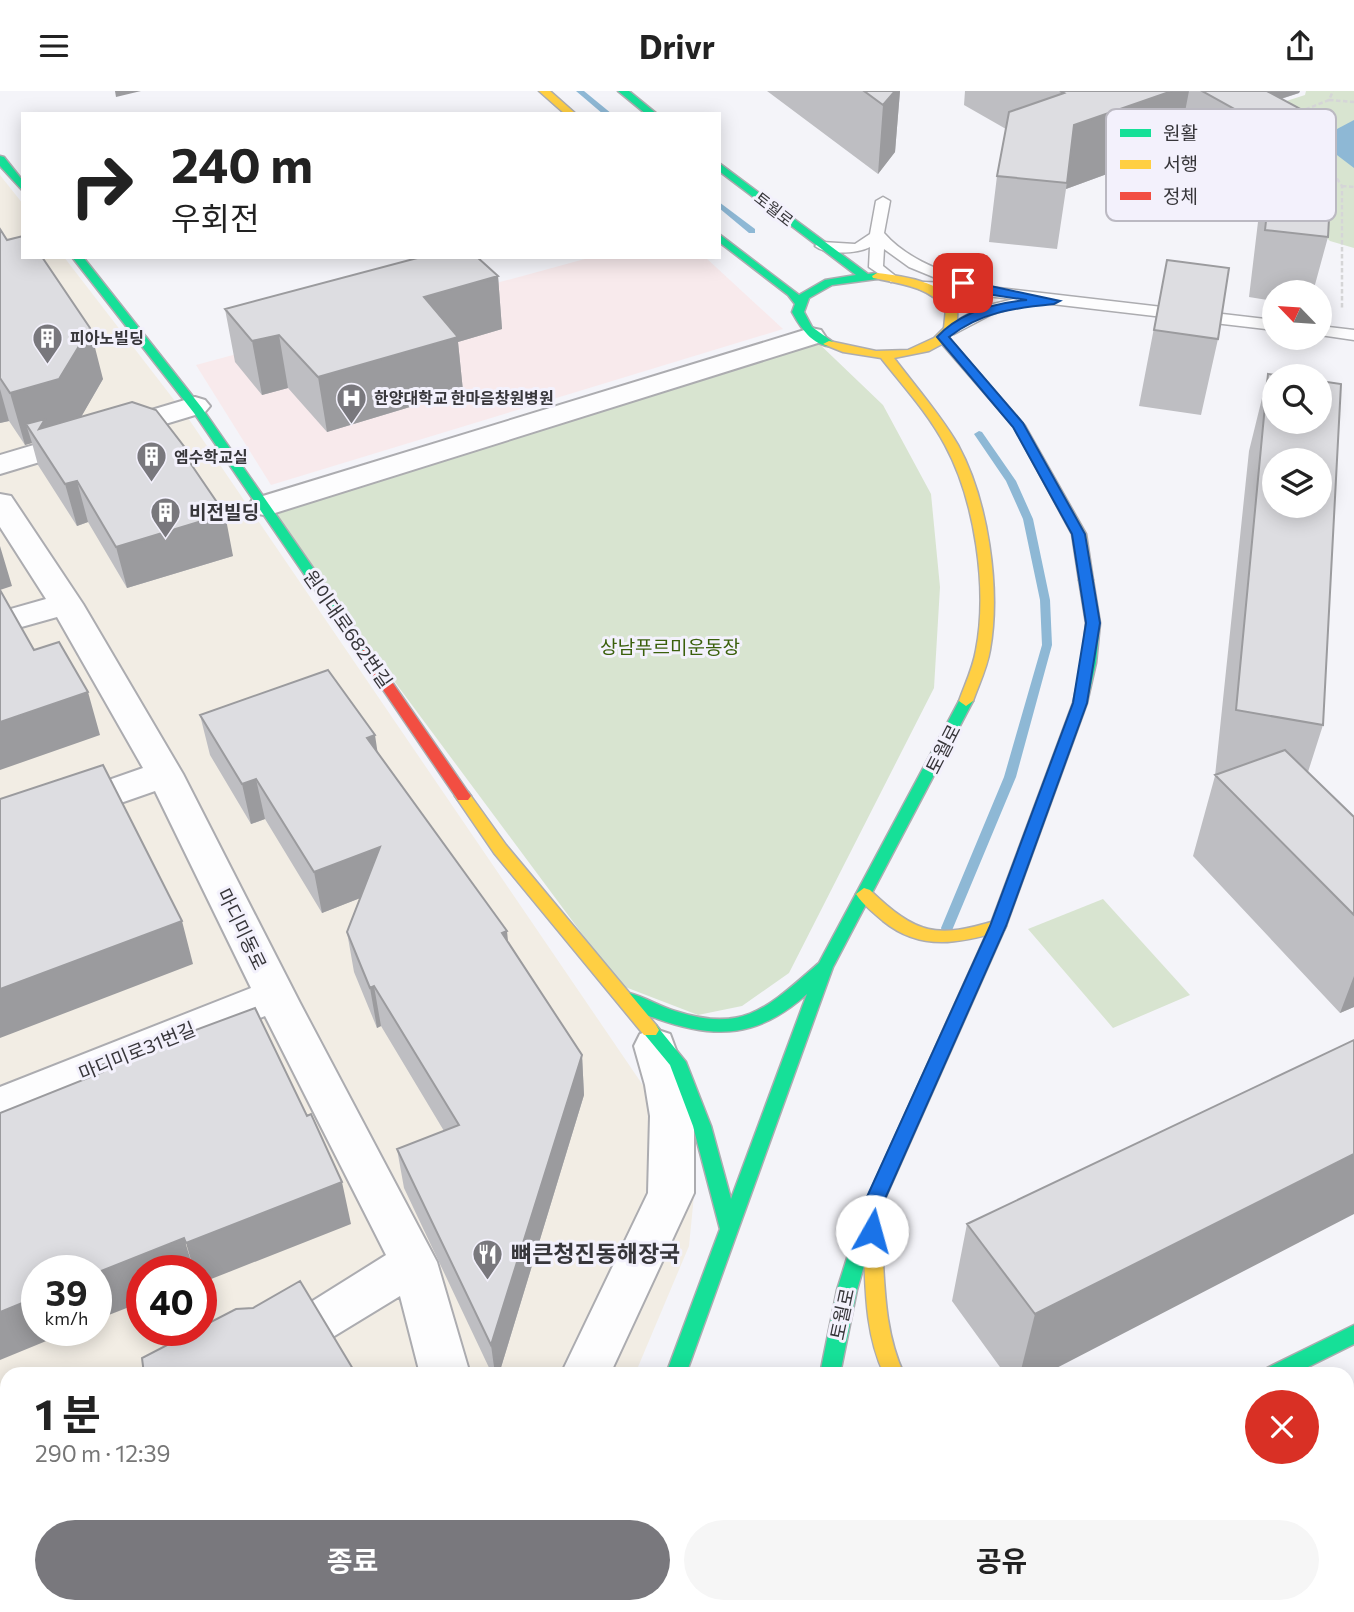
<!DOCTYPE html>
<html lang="ko">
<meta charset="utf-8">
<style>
:root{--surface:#fff;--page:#f6f6f6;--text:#222;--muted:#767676;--accent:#79787d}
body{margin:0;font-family:Commissioner,"Noto Sans KR",sans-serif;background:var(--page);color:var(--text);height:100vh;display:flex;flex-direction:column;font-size:26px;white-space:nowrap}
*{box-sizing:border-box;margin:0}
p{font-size:23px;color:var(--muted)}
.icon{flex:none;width:38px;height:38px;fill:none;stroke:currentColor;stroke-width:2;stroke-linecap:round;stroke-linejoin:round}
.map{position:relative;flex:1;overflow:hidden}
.drawer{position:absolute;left:0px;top:1276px;width:1354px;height:247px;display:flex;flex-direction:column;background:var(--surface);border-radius:21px 21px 0 0;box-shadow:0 4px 18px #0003}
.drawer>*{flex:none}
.guide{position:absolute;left:21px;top:21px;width:700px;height:147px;border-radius:0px;box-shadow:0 4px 18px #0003;background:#fff;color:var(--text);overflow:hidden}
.needle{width:46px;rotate:295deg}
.tools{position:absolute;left:1262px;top:189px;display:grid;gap:14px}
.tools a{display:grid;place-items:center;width:70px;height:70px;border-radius:50%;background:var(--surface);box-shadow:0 4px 18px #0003;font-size:35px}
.speed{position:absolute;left:21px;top:1164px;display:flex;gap:14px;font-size:35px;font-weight:700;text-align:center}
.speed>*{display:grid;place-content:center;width:91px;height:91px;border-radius:50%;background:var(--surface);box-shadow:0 4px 18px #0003;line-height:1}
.speed small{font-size:18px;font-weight:400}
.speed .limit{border:10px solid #d22;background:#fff;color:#111}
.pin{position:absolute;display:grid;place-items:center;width:60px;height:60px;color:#fff;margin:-30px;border-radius:14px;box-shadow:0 4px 10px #0006}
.me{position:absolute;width:77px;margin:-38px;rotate:7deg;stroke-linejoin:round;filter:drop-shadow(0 0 5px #0008)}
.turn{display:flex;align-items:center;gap:24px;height:147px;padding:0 35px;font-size:32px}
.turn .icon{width:91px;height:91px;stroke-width:2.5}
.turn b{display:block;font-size:49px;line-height:60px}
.round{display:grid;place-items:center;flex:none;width:74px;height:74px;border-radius:37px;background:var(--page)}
.headline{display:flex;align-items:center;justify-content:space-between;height:119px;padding:0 35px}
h1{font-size:42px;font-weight:700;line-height:52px}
.button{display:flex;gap:14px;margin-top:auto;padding:14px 35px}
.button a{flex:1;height:80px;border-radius:42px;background:var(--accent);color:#fff;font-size:28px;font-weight:700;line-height:80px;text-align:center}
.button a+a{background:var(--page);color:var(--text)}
header{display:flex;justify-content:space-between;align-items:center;height:91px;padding:0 35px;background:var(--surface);font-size:32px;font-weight:700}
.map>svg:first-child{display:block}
.commercial{fill:#f2ede4;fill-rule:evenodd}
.medical{fill:#f8eaec}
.green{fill:#d8e4d0}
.water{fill:#8eb8d5}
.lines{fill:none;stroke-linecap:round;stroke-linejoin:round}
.stream{fill:#8eb8d5;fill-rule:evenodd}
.lane-casing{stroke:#acacb0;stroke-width:3}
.street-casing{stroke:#acacb0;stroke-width:4}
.fast-casing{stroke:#acacb0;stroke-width:3}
.slow-casing{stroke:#acacb0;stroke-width:3}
.jam-casing{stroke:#acacb0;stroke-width:3}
.path{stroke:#d5d5d7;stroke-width:2.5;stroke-dasharray:4.5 2.5;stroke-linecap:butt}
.lane{fill:#fdfdfe;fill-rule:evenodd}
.street{fill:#fdfdfe;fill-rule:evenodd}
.fast{fill:#16e098;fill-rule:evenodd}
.slow{fill:#ffcf43;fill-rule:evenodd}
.jam{fill:#f24e42;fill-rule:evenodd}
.wall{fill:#bebec2}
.shaded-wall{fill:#9b9b9e}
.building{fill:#dddde1;stroke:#9b9b9e;stroke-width:2;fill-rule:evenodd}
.route{fill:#1a73e8;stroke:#114b97;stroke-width:2}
.labels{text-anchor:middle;stroke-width:6;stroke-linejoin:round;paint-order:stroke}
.far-street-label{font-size:16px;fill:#37363a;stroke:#f3f1fc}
.far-poi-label{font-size:16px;font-weight:bold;fill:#37363a;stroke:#f3f1fc;text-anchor:start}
.poi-label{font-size:19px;font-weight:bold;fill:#37363a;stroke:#f3f1fc;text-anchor:start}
.street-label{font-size:19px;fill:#37363a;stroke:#f3f1fc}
.park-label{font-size:19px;fill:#3a5f0b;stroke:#f3f1fc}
.near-poi-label{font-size:23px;font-weight:bold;fill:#37363a;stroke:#f3f1fc;text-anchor:start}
.key{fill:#f3f1fc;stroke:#bbb9c2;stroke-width:2}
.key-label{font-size:19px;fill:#37363a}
</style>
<header><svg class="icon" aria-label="menu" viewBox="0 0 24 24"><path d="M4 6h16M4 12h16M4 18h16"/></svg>Drivr<svg class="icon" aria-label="share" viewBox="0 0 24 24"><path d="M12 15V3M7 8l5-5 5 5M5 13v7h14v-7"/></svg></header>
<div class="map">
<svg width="1354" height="1521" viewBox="0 0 1354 1521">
<rect width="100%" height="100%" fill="#f4f4f9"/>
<path class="commercial" d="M0,84L23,113V166H64L188,327L683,1053L696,1084L689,1155L635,1283H7V1516H521L519,1521H0ZM37,1180H96V1239H37ZM142,1180H201V1239H142Z"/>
<path class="medical" d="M592,166H705L783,238L271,394L196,274Z"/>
<path class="green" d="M1306,0H1354V157L1330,150L1223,45L1164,64L1145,63L1233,27L1305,4Z
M812,246L883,314L931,403L940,496L934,597L789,882L742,915L698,924L620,894L264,415Z
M1103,808L1190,904L1113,937L1028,838Z"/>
<path class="water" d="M1354,29V77L1333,61L1331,49L1337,38Z"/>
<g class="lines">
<path class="stream" d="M576,0H584L612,23H603Z
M719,111L755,138V142H749L719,117Z
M979,340L982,341L1016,390L1033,428L1050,509L1052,554L1016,686L953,837L952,840H942L941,837L1004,686L1042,554L1040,509L1023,428L1006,390L974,343Z"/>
<defs>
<path id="lane" d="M883,106L890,110L884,142C905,166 934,177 963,188L964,193L1274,229V239L1035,211L992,223L954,243H944V237L981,216L1014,208L919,198L917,195L924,191L948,192L909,176L884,158L883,175L898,187L891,191L869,176L870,156C857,163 826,164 815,155L822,151L855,153L870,143L876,110Z
M1320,235L1354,239V249L1320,244Z
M1348,1330L1354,1333V1365L1348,1362Z"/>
<path id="street" d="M811,237L821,239L825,245L821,251L275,422L264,424L253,422L248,415L253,408Z
M195,306L205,309L210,315L205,321L0,383V364Z
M0,403L11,405L83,513L183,683L300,912L437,1171L470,1283H420L400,1205L272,1283H202L209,1267L303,1216L386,1164L265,925L0,1033V996L251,897L155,700L0,754V727L143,677L57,526L0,542V521L46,508L0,436Z
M655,938L670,943L689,994L694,1025V1102L610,1283H561L648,1102L650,1025L645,994L634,955L640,943Z"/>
<path id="fast" d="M618,0H629L657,23H646Z
M0,65L4,66L23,90V100L0,75Z
M719,72L868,183L877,182L882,185L877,188L832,194L809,207L804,221L812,236L833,251V255C814,257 800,236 792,221L795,213L788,204L719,151V143L799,204L825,189L856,184L719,80Z
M72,166H83L202,317L370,559L372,562L370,565H360L194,322Z
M1086,485L1093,489L1100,532L1096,572L1087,612L1006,835L880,1119L857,1199L840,1283H820L837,1199L862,1119L990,835L1073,612L1082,572L1086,532L1079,489Z
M966,605L973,610L833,876L686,1283H666L720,1138L693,1035L670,974L641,939L644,934H656L686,971L711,1035L731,1108L807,903C759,946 717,949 658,928C646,924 627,919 621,908L623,903L629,902C645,906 659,915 675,920C745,943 769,915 819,872L959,610Z
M1354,1234V1253L1294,1283H1264L1267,1277Z
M550,1516H572L573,1521H551Z"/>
<path id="slow" d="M539,0H550L576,23H565Z
M877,182C902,185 944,190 956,216C959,222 956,232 956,238L948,246L1025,335L1086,443L1093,489L1086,493L1079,489L1072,443L1014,336L942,253L929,260L894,267C915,295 940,323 958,354C988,409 1001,497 990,559C987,577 979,593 973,610L966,615L959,610C965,593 973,577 976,559C988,498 975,409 945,354C928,322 903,295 881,267L843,261L823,253L829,250L876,260L908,259L934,247L944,237L946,218C928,195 901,193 873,187L872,185Z
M463,700L468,701L506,754L656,934L659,939L656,944H644L494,762L455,705Z
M864,797L870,799C917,844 936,848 998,829L1004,831L1006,835L1004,839C961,852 921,861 883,830C874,822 863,814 856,803Z
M872,1133L879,1135L881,1141C885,1190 883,1238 904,1283H884C863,1238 866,1189 863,1141L865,1135Z
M993,1516H1015L1017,1521H995Z"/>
<path id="jam" d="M365,558L370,559L468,701L471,705L468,709H458L358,562Z"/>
</defs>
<use href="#lane" class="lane-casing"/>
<use href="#street" class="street-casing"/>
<use href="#fast" class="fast-casing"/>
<use href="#slow" class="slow-casing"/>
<use href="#jam" class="jam-casing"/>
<path class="path" d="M1329,9L1354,11
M1299,21L1329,9L1333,0
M1329,76L1342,95V217
M1342,95L1354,96
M1152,113L1161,61"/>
<use href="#lane" class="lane"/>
<use href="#street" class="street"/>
<use href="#fast" class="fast"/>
<use href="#slow" class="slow"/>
<use href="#jam" class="jam"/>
</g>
<path class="wall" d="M767,0H900L895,61L878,83Z
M965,0H1300L1299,2L1281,8L1328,146L1313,201H1274V210L1249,206L1261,106L1178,57L1066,98L1057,158L989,151L997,85L1006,38L964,14Z
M0,138L103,288L81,326L186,358L188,368L233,465L127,497L88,431L77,435L38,374L32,352L25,354L9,330L0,332Z
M1167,169L1218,248L1201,324L1139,315Z
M498,185L502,238L458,251L463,300L327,341L288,297L262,304L235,271L225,218Z
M1268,283L1323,634L1308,681L1354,726V916L1340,922L1193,765L1215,685L1249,360Z
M200,624L377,660L509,852L582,964L584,1004L499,1283H492L404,1097L397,1058L444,1040L381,935L377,937L354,881L347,841L360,807L322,822L265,728L251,733L210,664Z
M1354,949L1045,1283H1005L952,1210L967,1133Z"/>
<path class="shaded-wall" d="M115,0H141L116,6Z
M895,0H900L895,61L878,83L883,14Z
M1172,0H1189L1178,57L1066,98L1074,34Z
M1207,0H1300L1299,2L1240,21Z
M498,185L502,238L458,251L463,300L327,341L318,286L424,206Z
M90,237L103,288L73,340L50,347L26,333L32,352L25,354L10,302Z
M279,244L288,297L262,304L252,250Z
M0,298L9,330L0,332Z
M77,390L88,431L77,435L65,393Z
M225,423L233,465L127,497L116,456Z
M0,455L12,495L0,499Z
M88,601L100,644L0,679V631Z
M375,644L381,684L367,647Z
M256,688L265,728L251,733L242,693Z
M380,756L386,797L322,822L314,781Z
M182,830L193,873L0,947V898Z
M507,840L511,880L502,842Z
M1354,885V916L1340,922Z
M374,895L381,935L377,937L370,897Z
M582,964L584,1004L499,1283H495L491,1254Z
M1354,1063V1123L1045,1283H1020L1035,1223Z
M342,1091L351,1133L201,1192V1180H194L186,1152Z
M184,1147L194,1180H142V1211L96,1229V1182Z
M37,1206V1239H73L0,1269V1221Z"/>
<path class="building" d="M864,0H895L883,14Z
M1060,0H1172L1074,34L1067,92L997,85L1009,21L1064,2Z
M1202,0H1267L1334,36L1328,146L1265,139L1276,41Z
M0,138L7,149L23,145V166H42L90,237L59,288L10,302L0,287Z
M421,166H477L498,185L424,206L458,246L318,286L279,244L252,250L225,218Z
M1167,169L1229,177L1218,248L1154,239Z
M1268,283L1283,285H1274V331H1320V290L1341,293L1323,634L1236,619ZM1274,369H1320V415H1274Z
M132,311L156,319L186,358L182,360L225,423L116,456L77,390L65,393L26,333L45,328L39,338Z
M0,499L34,559L59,551L88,601L0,631Z
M328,579L375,644L367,647L507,840L502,842L582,964L491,1254L397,1058L459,1034L374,895L370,897L347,841L380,756L314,781L256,688L242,693L200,624Z
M1285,659L1354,726V824L1215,684Z
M103,674L182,830L0,898V708Z
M255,917L307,1025L311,1023L342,1091L186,1152L184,1147L96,1182V1180H37V1206L0,1221V1022L103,981L101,974Z
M1354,949V1063L1035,1223L967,1133Z
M300,1190L356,1283H144L142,1267L196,1239H201V1236L236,1218L253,1217Z
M7,1347V1516H451L453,1519L450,1521H0V1351Z"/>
<path class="route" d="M963,189L1060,210L1054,213C1014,217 981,221 949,246L1023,332L1085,443L1100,532L1087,612L1006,835L880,1119L882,1140L879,1146H866L861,1119L990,835L1073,612L1086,532L1072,443L1013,336L937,246C960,221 994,212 1027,209L980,202L959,195L957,192Z"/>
<defs>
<symbol id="building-pin" viewBox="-11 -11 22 30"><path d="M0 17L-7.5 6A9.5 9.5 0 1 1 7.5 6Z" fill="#79787d" stroke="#f3f1fc"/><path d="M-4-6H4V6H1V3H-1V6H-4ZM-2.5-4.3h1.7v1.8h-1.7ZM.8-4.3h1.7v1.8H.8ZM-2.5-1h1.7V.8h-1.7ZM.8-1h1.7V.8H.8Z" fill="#fff"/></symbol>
<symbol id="hospital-pin" viewBox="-11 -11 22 30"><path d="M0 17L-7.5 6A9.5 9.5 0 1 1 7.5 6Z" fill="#79787d" stroke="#f3f1fc"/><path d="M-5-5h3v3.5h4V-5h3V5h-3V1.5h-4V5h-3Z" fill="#fff"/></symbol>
<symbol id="restaurant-pin" viewBox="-11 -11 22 30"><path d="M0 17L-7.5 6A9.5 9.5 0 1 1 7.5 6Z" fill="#79787d" stroke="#f3f1fc"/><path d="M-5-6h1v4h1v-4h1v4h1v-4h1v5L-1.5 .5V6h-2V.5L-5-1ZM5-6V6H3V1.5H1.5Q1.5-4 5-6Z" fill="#fff"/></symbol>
</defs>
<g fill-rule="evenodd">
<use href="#building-pin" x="30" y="230" width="35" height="47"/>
<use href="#hospital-pin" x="334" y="290" width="35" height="47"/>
<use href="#building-pin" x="134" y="348" width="35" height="47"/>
<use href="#building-pin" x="148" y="404" width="35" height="47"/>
<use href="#restaurant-pin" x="470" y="1146" width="35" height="47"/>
</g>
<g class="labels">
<g class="far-street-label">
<text transform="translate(774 118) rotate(38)" y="6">토월로</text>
</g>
<g class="far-poi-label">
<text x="70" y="253">피아노빌딩</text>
<text x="374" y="313">한양대학교 한마음창원병원</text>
<text x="174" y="372">엠수학교실</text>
</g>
<g class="poi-label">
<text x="189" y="428">비전빌딩</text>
</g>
<g class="street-label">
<text transform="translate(348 538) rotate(55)" y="7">원이대로682번길</text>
<text transform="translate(943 658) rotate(-63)" y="7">토월로</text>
<text transform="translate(242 838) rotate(64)" y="7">마디미동로</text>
<text transform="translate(137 960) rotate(-22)" y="7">마디미로31번길</text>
<text transform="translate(842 1223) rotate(-78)" y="7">토월로</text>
</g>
<g class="park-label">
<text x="670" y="563">상남푸르미운동장</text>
</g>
<g class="near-poi-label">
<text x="511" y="1171">뼈큰청진동해장국</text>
</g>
</g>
<rect x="1106" y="18" width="230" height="112" rx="10" class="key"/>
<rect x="1120" y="38" width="31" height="8" fill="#16e098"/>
<rect x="1120" y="69" width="31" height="9" fill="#ffcf43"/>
<rect x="1120" y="101" width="31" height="8" fill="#f24e42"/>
<g class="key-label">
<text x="1163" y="49">원활</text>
<text x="1163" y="80">서행</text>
<text x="1163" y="112">정체</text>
</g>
</svg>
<div class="tools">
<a><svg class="needle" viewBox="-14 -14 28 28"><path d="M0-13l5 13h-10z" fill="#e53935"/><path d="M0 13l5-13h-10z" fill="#767676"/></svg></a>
<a><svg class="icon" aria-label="search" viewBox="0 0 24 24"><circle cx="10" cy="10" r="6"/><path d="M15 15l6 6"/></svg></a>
<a><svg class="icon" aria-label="layers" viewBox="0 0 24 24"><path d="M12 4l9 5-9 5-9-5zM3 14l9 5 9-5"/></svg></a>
</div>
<div class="speed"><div>39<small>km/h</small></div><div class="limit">40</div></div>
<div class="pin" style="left:963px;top:192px;background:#d93025"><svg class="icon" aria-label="arrive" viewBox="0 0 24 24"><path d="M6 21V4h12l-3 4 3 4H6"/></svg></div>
<svg class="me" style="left:872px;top:1140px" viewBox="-20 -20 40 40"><circle r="19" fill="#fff"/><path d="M0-13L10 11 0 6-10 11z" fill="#1a73e8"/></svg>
<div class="guide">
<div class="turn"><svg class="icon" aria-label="right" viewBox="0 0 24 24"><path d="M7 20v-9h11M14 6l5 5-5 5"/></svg><div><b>240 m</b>우회전</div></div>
</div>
<section class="drawer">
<div class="headline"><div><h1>1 분</h1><p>290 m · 12:39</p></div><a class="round" style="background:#d93025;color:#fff"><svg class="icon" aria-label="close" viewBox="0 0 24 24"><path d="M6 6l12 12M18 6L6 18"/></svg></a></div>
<div class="button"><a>종료</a><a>공유</a></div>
</section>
</div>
